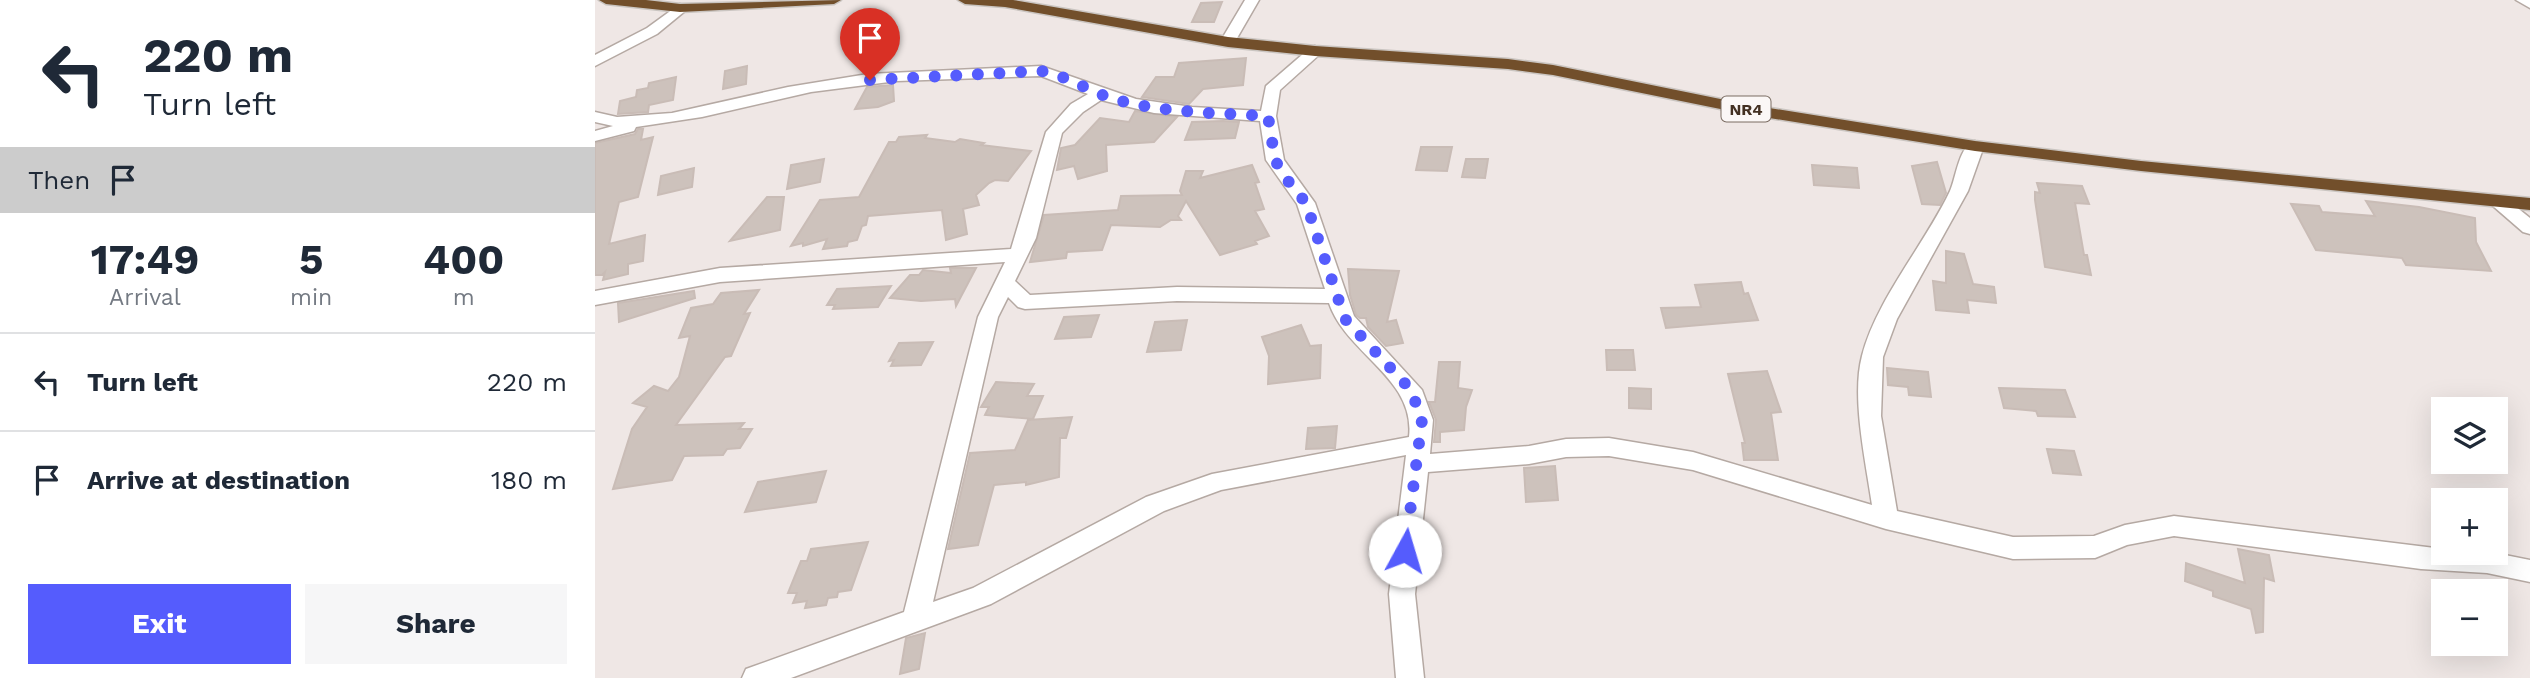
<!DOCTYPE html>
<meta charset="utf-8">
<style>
:root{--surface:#fff;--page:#f6f6f7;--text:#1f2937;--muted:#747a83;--line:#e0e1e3;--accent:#555cfd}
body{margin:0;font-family:"Work Sans",sans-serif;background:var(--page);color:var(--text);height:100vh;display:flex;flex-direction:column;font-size:26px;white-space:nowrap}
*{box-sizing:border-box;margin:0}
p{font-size:23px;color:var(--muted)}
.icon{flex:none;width:38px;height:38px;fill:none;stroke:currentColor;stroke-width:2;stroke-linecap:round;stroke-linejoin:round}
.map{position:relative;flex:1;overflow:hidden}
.side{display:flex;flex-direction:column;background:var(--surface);width:595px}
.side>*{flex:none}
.hud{background:#fff;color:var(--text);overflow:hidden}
.fabs{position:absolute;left:1836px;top:397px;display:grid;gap:14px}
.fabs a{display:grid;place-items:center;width:77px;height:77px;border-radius:0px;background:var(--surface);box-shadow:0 7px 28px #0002;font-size:35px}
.pin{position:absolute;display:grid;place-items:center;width:60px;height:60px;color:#fff;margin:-72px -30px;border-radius:50% 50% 50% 0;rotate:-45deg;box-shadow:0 0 7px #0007}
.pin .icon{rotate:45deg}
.me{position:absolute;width:77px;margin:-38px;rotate:6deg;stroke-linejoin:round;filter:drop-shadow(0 0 5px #0008)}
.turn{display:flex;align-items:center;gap:24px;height:147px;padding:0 28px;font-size:32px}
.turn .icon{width:91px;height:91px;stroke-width:2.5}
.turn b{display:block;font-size:49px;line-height:60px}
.then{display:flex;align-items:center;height:66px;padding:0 28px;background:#0003;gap:14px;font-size:26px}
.eta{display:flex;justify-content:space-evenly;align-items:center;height:119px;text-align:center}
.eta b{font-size:42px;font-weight:700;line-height:49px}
.cta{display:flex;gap:14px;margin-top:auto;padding:14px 28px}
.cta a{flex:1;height:80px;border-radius:0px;background:var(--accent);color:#fff;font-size:28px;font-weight:700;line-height:80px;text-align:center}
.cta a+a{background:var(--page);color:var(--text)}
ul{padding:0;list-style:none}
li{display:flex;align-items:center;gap:21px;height:98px;padding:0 28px;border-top:2px solid var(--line)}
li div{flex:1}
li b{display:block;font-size:26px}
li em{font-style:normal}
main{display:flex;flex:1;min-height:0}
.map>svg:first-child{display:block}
.building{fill:#cdc2bc;stroke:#c9bcb6;stroke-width:2}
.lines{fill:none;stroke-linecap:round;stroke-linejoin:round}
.minor-casing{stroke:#b5a9a3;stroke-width:3}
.highway-casing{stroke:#cac5c1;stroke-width:3}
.minor{fill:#fff;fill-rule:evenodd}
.highway{fill:#724f2b;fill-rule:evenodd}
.route{stroke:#555cfd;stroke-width:12;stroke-dasharray:0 21.6}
.labels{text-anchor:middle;stroke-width:6;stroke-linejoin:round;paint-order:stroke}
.shield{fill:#fbf7f6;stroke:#7a6c62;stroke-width:2}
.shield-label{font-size:16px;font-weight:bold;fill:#433022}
</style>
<main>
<section class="side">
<div class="hud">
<div class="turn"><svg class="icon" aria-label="left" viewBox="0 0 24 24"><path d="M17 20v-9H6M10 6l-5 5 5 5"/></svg><div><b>220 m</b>Turn left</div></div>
<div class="then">Then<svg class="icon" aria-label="arrive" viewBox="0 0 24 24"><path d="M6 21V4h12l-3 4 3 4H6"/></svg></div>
</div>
<div class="eta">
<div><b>17:49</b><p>Arrival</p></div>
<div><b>5</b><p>min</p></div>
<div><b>400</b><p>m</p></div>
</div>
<ul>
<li><svg class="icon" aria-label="left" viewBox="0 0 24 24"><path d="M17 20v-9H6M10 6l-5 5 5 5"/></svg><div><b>Turn left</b></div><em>220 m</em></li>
<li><svg class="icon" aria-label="arrive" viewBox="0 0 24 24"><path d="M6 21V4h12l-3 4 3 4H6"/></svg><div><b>Arrive at destination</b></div><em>180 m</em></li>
</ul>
<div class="cta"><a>Exit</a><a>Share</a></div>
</section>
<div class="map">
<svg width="1935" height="678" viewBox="0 0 1935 678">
<rect width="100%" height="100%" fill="#efe7e5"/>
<path class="building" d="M627,2L619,22H597L606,3Z
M651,58L648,85L608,89L594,104L547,97L561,77H579L584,63Z
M152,66L151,84L128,89L130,71Z
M81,77L78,100L54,105L53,112L23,114L25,101L41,97L42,90L53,88L54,83Z
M298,85L299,101L283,107L260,109L272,87Z
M540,111L582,117L559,142L511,145L512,171L483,179L479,166L462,170L466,148L480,145L505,118L534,122Z
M628,121L644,122L640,138L590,140L597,122Z
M43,129H48L46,140L58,137L43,197L24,202L14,244L50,235L48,261L33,264V274L8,280L10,272L7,275H0V143L40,134Z
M332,135L330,138L360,142L365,139L389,143L386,145L436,151L413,181L400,180L394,183L381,195L384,205L368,209L372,234L351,240L347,210L273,216L271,225L267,226L262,240L253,242L252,246L228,249L232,239L208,246V243L196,246L225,200L264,197L294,142H301L304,137Z
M826,147H857L852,171L821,170Z
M229,159L225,182L192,189L196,165Z
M871,159H893L890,178L867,177Z
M1342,162L1351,193L1345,205L1327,204L1317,166Z
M657,165L664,182L660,183L669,209L660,211L674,236L660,241L662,244L625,255L591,201L583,216L586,220H576L565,227L516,225L507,250L472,252L471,258L435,262L449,215L523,210L526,196L587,195L585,191L591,171H608L605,178Z
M1217,165L1262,168L1264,188L1219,185Z
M99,168L97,187L63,195L66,176Z
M1442,183L1487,186L1494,204L1480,203L1489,255H1492L1496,275L1450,267L1440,200V192L1445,193Z
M172,197H189L185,230L135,241Z
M1771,201L1824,207L1880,218L1881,242L1896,271L1811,265L1807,258L1721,250L1696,204L1724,206L1727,212L1780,216Z
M1351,251L1369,254L1378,284L1399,287L1401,303L1372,300L1374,313L1341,310L1338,281L1351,283Z
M355,268H381L361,306L360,299L326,301L295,298L315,275H324L328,270L356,273Z
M753,269L804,271L792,322L801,320L808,343L791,346L773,327L771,318H765L761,315L755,295Z
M1146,282L1149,294L1153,293L1163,320L1071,328L1066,308L1106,307L1100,285Z
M296,286L283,307L238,309L240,305H232L242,289Z
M164,290L149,314L155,313L136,356L130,357L81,425L149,423L144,429H157L145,448L132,449L128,455L89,456L77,480L18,489L37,429L52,407L38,403L59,386L73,391L84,377L95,336L84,338L96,308L118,304L126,293Z
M99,291L100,298L24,322L23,303Z
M504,315L496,337L460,339L469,317Z
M592,320L586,350L552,352L560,322Z
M706,325L715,346L726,345L725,378L673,384L674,356L667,337Z
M338,342L326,365L296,366L299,360L294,361L304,343Z
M1011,350H1038L1040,370H1012Z
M844,362H865L863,388L877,390L871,407L869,430L845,432V442H839L841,420L834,402H840Z
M1292,368L1333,372L1336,397L1314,395L1313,387L1293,385Z
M1172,371L1186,412L1176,413L1183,460H1149L1147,443H1150L1133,374Z
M401,382L439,384L432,396H448L438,419L390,415L394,407H386Z
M1034,388L1056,389V409L1034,408Z
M1404,388L1470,390L1480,417L1443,416L1441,411L1409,408Z
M477,417L471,438H465L464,477L431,485V482L399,485L383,545L353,549L375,453L420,450L433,420Z
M742,426L740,448L711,449L713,428Z
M1452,449L1479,451L1486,475L1458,473Z
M960,466L963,500L931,502L929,468Z
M231,471L221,502L150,512L163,482Z
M273,542L256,590L243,592L242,597L233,598L231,605L210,608L212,601L198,603L202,593H193L206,561H212L216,549Z
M1643,549L1674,555L1679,581L1669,578L1668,632L1661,633L1656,609L1618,596V591L1590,581L1591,563L1650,583Z
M330,633L324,669L305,674L311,638Z"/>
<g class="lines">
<defs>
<path id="minor" d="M650,0H664L638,45H628L625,42Z
M1921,0H1935V8Z
M85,4L92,8L90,11L62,34L0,66V55L52,28Z
M720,46L728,51L725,54L685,90L681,116L689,160L720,203L759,316L827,390L838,420L835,454L934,446L971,439L1014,438L1098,452L1277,505C1271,463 1256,397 1267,356C1281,300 1330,244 1355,191C1361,178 1364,145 1380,141L1389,146L1373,191L1302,319L1288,357L1286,416L1302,511L1418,537L1499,536L1530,525L1579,516L1848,549V553H1900L1935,560V582L1892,573L1826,569L1579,536L1532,545L1500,558L1418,559L1291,529L1098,470L1014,456L971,457L934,464L833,472L820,594L829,678H801L794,594L811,455L626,490L569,511L396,604L196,678H147L151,669L309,612L383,317L410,262L125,282L0,305V291L125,268L416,249L451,132L476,104L493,94L446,76L302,81L216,92L107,117L41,127L39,131L0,141V131L18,126L0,122V112L22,117L77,113L193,87L273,74L446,66L541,99L597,107L666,111L671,86L715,48ZM506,100L559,113L665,121L671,160L702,204L730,289L582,287L435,295L420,281L441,238L467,133L488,112ZM413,297L423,307L430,309L582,301L734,303C751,354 821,378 814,437L617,474L551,497L378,588L338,602L403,317Z
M1904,196L1910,198L1935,218V234L1928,232L1898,206L1895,202L1898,198Z"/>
<path id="highway" d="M4,0H51L85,4L246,0L239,4L85,12L11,4Z
M363,0H418L633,37L720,46L913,59L958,65L1150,104L1380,141L1546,161L1935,198V210L1546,171L1380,151L1150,114L958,75L913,69L720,56L633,47L410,7L370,4Z"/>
</defs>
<use href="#minor" class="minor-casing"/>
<use href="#highway" class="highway-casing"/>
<use href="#minor" class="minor"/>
<use href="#highway" class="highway"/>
</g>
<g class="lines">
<path class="route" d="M275,80L446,71C474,76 496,93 522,100C571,113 623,113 673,116L680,160L689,176L711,203L750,319L816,390L827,420L810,551"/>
</g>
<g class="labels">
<rect class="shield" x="1126.5" y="96.5" width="49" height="25" rx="5"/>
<g class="shield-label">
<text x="1151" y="115">NR4</text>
</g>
</g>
</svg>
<div class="fabs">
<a><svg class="icon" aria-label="layers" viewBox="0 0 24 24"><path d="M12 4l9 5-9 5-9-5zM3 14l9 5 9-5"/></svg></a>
<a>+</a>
<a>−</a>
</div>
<div class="pin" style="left:275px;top:80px;background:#d93025"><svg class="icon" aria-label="arrive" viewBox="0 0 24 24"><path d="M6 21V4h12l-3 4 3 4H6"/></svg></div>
<svg class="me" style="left:810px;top:551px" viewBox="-20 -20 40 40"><circle r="19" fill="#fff"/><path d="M0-13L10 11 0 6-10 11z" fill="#555cfd"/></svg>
</div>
</main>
